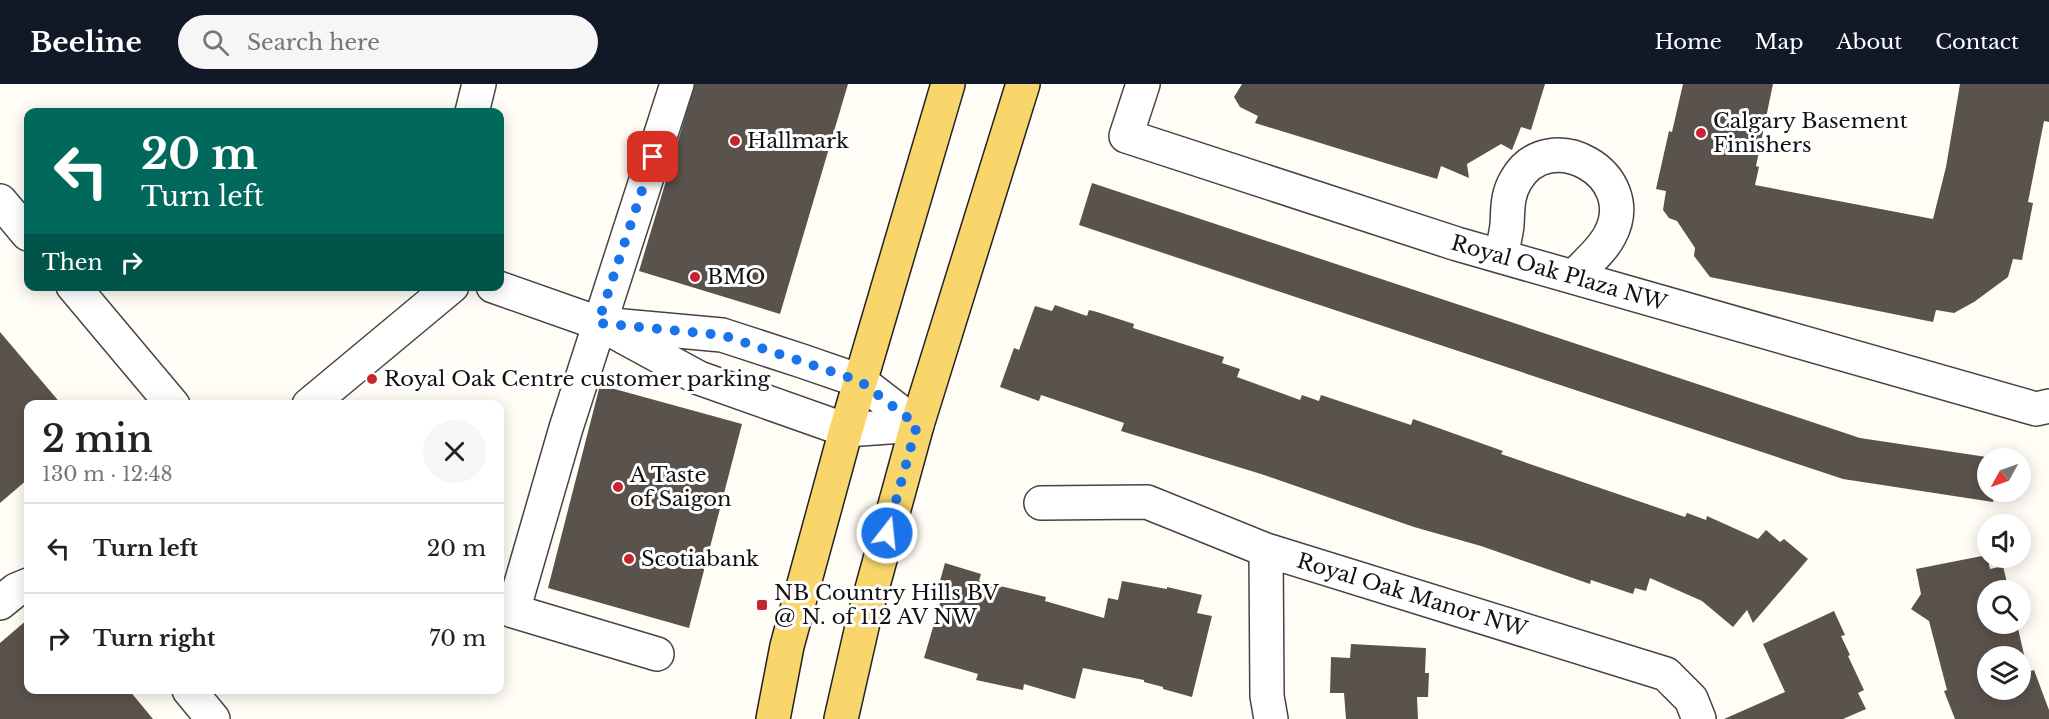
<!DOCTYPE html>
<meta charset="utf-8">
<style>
:root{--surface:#fff;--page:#f6f6f6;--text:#222;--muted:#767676;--line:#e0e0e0;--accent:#111827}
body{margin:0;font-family:"Libre Baskerville",serif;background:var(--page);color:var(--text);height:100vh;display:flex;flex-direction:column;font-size:22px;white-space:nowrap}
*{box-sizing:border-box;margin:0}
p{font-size:20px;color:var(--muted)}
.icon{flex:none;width:33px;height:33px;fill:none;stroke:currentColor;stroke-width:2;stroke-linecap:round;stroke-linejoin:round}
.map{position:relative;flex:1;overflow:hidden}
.drawer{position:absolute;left:24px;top:316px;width:480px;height:294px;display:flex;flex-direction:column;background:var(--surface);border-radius:12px;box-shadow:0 3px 15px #0003}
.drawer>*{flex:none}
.banner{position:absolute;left:24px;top:24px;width:480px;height:183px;border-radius:12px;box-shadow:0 3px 15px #0003;background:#00695c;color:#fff;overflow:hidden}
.needle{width:39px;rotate:230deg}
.fabs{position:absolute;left:1977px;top:364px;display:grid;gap:12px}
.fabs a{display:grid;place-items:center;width:54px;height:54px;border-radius:50%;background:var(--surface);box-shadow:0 3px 15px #0003;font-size:30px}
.pin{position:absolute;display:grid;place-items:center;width:51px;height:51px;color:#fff;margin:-26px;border-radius:12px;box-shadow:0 3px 9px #0006}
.me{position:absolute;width:66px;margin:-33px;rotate:16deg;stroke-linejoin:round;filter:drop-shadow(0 0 4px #0008)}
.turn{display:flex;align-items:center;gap:21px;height:126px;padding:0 18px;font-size:27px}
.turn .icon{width:78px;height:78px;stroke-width:2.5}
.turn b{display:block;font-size:42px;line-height:51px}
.then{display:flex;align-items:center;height:57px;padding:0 18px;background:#0003;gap:12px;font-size:22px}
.round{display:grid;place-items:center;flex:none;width:63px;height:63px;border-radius:32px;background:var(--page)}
.summary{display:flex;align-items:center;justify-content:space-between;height:102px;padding:0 18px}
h1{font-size:36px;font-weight:600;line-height:45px}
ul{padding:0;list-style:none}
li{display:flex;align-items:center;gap:18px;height:90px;padding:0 18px;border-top:2px solid var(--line)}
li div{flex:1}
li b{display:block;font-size:22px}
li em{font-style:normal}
header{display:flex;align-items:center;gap:36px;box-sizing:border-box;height:84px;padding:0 30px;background:var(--accent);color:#fff}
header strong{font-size:28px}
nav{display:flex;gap:33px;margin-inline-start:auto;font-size:21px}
.search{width:420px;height:54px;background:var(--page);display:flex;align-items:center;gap:15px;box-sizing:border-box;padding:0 21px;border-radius:33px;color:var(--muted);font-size:22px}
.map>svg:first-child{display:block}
.building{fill:#5a524d;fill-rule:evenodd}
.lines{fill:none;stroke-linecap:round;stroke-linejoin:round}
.minor-casing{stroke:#444;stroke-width:36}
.major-casing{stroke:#222;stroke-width:36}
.minor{stroke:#fff;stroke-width:33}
.major{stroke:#f9d66b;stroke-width:33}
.route{stroke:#1a73e8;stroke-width:10;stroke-dasharray:0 18}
.poi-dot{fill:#c4262e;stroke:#fff;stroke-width:2}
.labels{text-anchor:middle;stroke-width:6;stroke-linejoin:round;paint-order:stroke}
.poi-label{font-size:21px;fill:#111;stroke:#fff;text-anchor:start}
.street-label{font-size:21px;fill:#111;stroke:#fff}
</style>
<header>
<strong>Beeline</strong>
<div class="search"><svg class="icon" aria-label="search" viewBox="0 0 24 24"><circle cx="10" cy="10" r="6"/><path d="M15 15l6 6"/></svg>Search here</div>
<nav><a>Home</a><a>Map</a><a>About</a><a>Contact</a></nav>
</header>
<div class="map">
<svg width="2049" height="635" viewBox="0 0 2049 635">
<rect width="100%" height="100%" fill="#fffdf5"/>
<path class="building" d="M695,0H848L780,230L639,187Z
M1242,0H1545L1531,46L1521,43L1512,66L1501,60L1467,80L1469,94L1441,82L1437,95L1255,39L1258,32L1240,23L1234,13Z
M1683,0H1773L1756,82L1759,83L1755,101L1933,135L1946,83L1960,0H2049V38L2044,37L2028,118L2033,119L2022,176L2013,175L2008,193L1974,218L1954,229L1936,226L1933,238L1710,193L1694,172L1695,164L1677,137L1669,134L1663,126L1666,107L1656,105L1669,47L1672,48Z
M1092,99L1860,354L2000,375H1988V408H1995L1993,418L1843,395L1079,141Z
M1055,221L1087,232L1089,226L1097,228L1134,240L1133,244L1224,273L1222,279L1240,285L1237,293L1300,316L1302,311L1319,317L1321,311L1411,341L1413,335L1503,367L1501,370L1685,433L1687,429L1706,436L1707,432L1758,455L1766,446L1780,458L1784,455L1808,475L1753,539L1747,526L1733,543L1702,517L1650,494L1646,507L1635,504L1633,510L1591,496L1590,500L1481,462L1414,443L1261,390L1121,347L1124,339L1041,311L1039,317L1000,303L1014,264L1019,266L1035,222L1052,227Z
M0,248L62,321H28V395L0,419Z
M600,301L742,340L689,544L548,504Z
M1987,471L1990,485L2003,482L2009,507H1988V540H2017L2028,588L2034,586L2049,626V635H1955L1944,607L1947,606L1929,537L1911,525L1921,510L1916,485ZM1988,573H2020V606H1988Z
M945,479L981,490L979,497L1046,513L1045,517L1104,534L1108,514L1118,516L1122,497L1167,505V503L1202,511L1197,529L1212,532L1192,613L1163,605V603L1144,598V596L1083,584L1075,615L1024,600L1023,606L976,596L978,590L924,574L940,519L934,518Z
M1834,527L1845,551L1841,552L1850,571L1848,572L1864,606L1858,609L1866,625L1843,635H1724L1785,608L1763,560Z
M28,535V606H129L153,635H0V559Z
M1351,560L1426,564L1425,589H1429L1428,613H1417L1418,635H1346L1344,609H1330L1331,573L1350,574Z"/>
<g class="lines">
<defs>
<path id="minor" d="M1143,0L1126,52L1457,160L2036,325L2049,322
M472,28L479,0
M0,117L28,150
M1501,172C1503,162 1506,151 1507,141C1508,124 1507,111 1516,96C1549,39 1642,90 1610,151C1602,167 1585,180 1574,193
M73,202L173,321
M493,202L598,239L699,294L846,346L917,341
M612,241L722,251L802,277L860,297L917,341
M309,321L452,202
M1041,419L1147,418L1266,466L1666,590L1691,615L1699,635
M1266,466L1267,612L1271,635
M0,519L16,506L28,501
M657,570L513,527L566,344L677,0
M189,606L213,635"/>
<path id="major" d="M773,635L787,562L846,346L948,0
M841,635L864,534L917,341L1023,0"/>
</defs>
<use href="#minor" class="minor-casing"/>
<use href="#major" class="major-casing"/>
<use href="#minor" class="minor"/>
<use href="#major" class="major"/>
</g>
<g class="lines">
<path class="route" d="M653,73L598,239L722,251L860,297L917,341L887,449"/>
</g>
<g class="poi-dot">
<circle cx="1701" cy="49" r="6"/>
<circle cx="735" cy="57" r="6"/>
<circle cx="695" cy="193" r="6"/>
<circle cx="372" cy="295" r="6"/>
<circle cx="618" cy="403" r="6"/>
<circle cx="629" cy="475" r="6"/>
<rect x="756" y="515" width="12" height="12" rx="3"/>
</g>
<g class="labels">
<g class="poi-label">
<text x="1713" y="44">Calgary Basement<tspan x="1713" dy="24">Finishers</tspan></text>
<text x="747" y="64">Hallmark</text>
<text x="707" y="200">BMO</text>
<text x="384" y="302">Royal Oak Centre customer parking</text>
<text x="630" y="398">A Taste<tspan x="630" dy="24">of Saigon</tspan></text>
<text x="641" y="482">Scotiabank</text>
<text x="774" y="516">NB Country Hills BV<tspan x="774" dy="24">@ N. of 112 AV NW</tspan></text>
</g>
<g class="street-label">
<text transform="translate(1559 189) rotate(16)" y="7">Royal Oak Plaza NW</text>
<text transform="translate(1412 511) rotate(17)" y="7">Royal Oak Manor NW</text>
</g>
</g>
</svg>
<div class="fabs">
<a><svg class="needle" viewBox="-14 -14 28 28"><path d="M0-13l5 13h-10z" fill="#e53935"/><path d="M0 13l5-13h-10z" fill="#767676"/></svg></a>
<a><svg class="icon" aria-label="sound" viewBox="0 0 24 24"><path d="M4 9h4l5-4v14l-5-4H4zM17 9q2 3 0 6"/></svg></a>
<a><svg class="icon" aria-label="search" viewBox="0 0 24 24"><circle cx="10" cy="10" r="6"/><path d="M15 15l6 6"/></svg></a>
<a><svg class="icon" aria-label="layers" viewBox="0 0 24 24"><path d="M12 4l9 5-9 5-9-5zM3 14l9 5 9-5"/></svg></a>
</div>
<div class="pin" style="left:653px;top:73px;background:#d93025"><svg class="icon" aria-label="arrive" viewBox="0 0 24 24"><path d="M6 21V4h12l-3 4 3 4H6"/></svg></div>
<svg class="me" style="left:887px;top:449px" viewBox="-20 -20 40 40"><circle r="17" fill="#1a73e8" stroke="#fff" stroke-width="3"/><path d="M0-11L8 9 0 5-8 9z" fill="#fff"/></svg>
<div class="banner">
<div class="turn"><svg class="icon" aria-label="left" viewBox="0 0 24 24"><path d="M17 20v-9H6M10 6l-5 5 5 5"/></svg><div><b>20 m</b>Turn left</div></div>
<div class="then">Then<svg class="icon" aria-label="right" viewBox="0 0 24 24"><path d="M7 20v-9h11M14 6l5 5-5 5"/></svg></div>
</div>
<section class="drawer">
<div class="summary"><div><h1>2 min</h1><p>130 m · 12:48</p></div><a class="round"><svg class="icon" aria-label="close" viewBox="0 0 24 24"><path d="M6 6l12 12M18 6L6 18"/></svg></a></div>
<ul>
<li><svg class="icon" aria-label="left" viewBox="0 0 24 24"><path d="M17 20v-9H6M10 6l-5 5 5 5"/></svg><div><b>Turn left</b></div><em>20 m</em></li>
<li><svg class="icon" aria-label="right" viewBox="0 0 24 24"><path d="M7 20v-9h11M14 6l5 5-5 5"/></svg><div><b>Turn right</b></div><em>70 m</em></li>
</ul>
</section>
</div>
